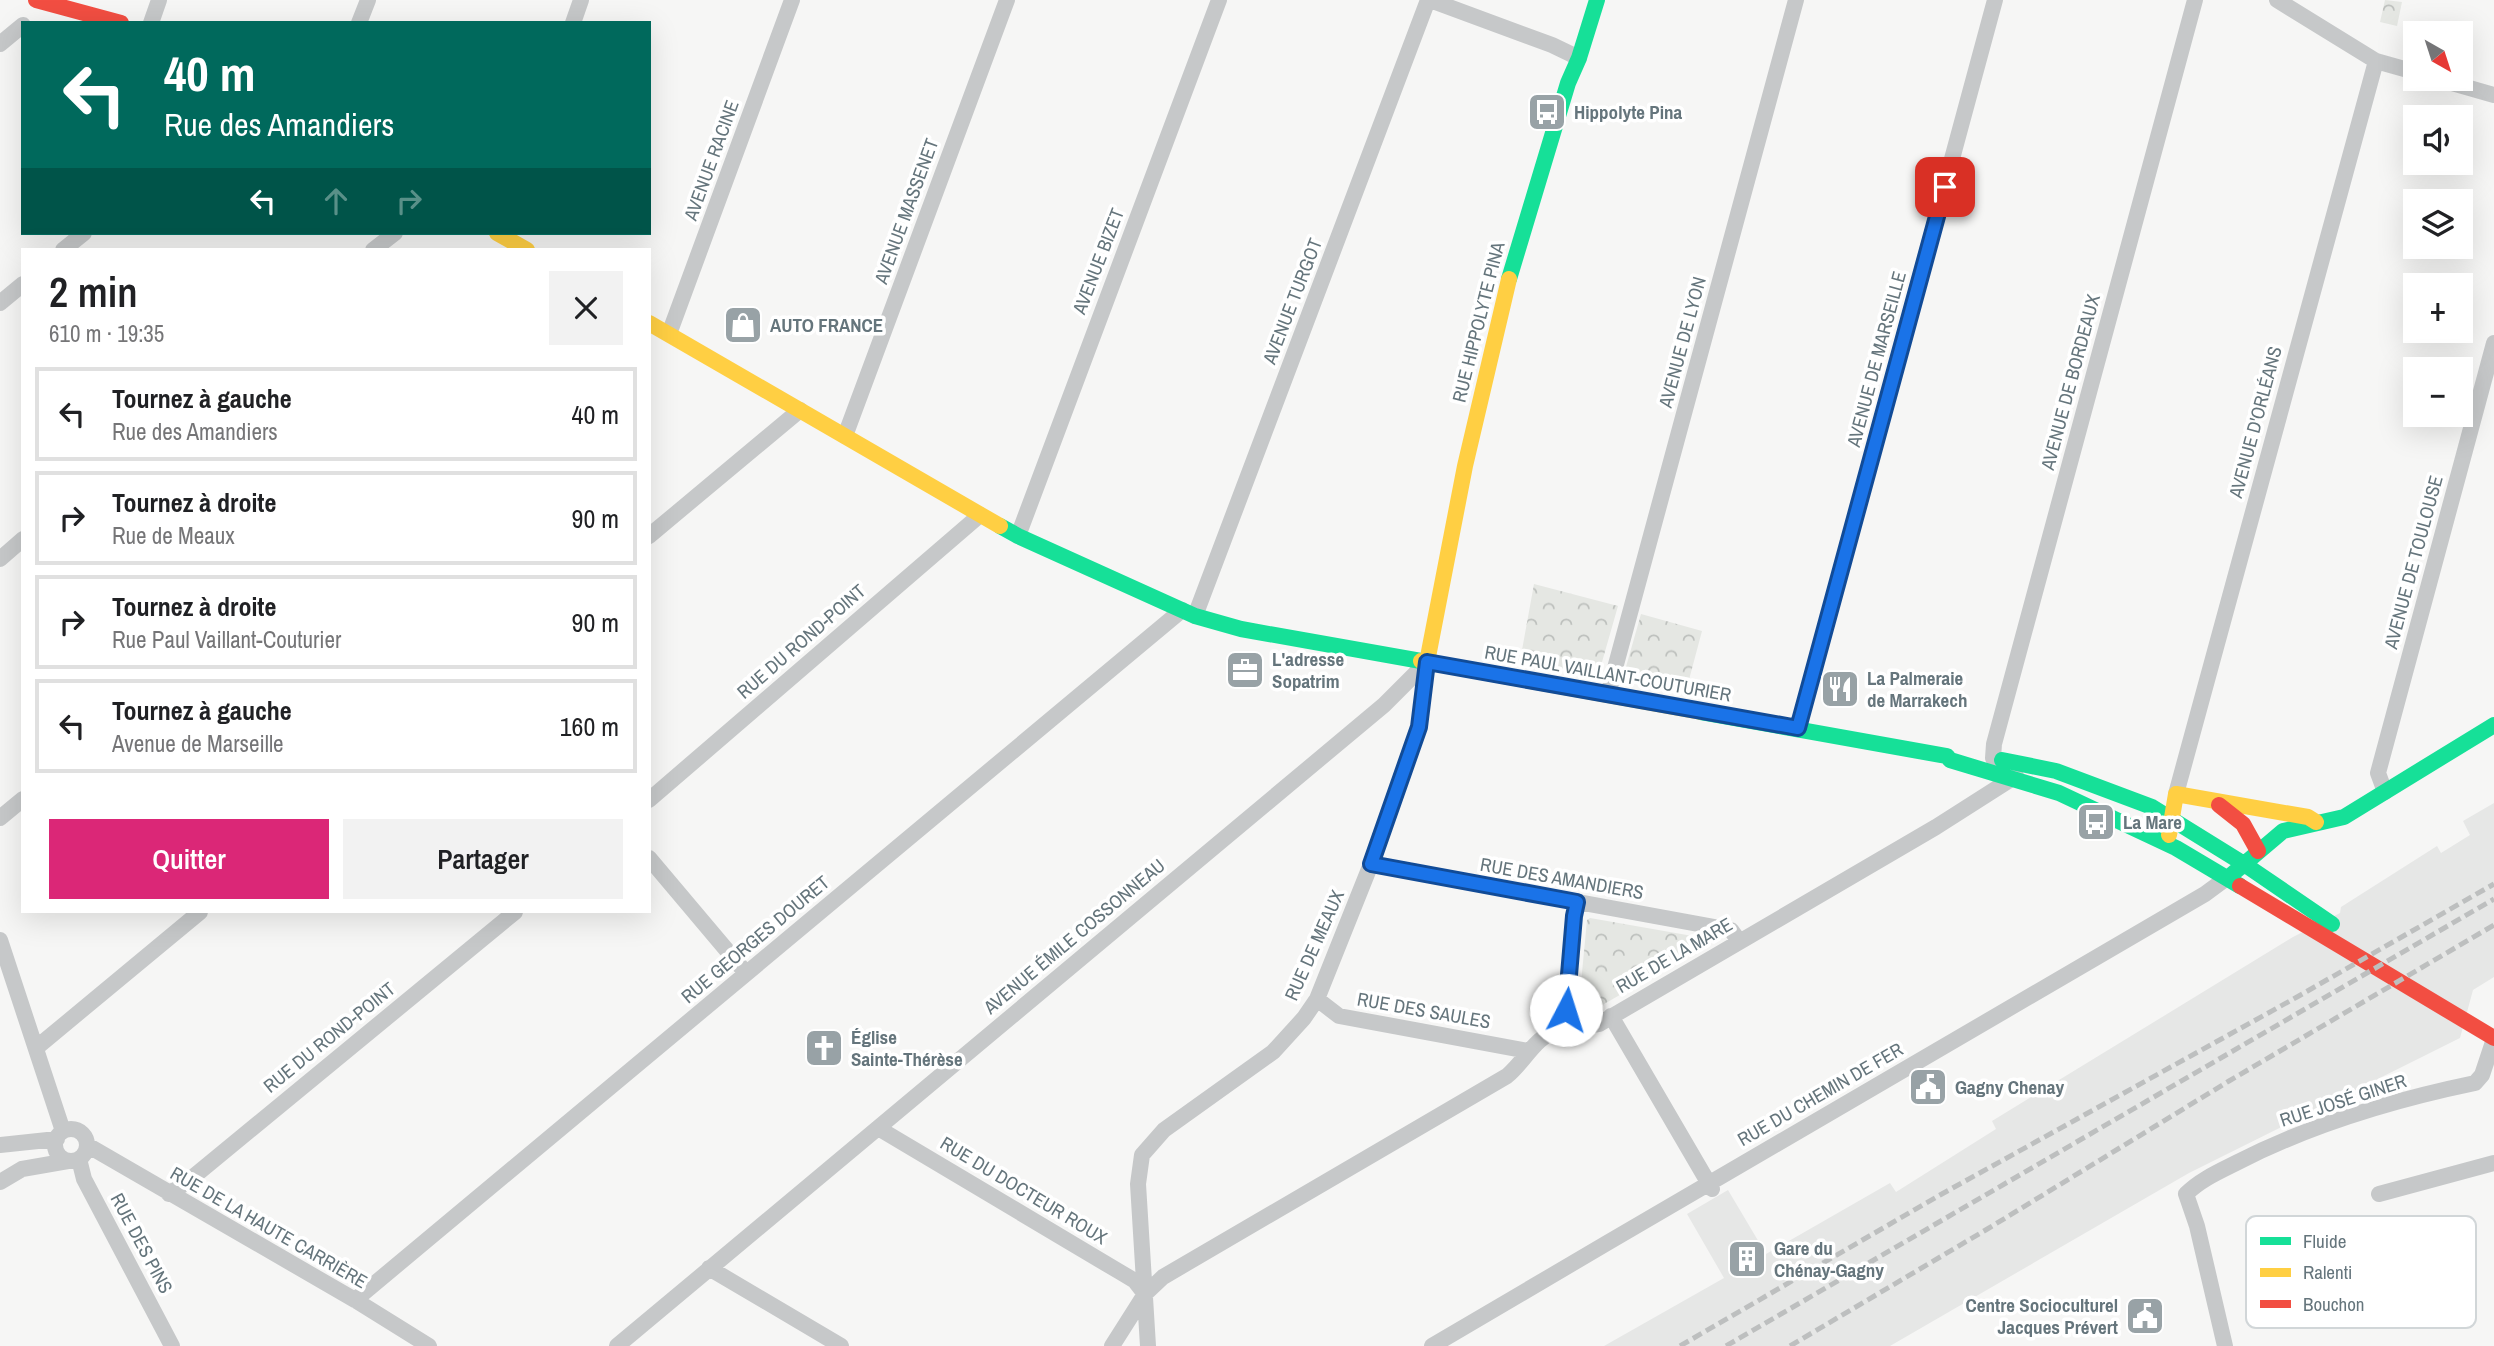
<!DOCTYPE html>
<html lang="fr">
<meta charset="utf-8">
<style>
:root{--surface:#fff;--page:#f2f2f2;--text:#202124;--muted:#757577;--line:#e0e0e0;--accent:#db2777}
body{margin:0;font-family:"Archivo Narrow",sans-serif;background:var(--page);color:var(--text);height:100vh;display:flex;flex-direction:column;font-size:26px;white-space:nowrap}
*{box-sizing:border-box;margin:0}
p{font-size:23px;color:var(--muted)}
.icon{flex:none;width:38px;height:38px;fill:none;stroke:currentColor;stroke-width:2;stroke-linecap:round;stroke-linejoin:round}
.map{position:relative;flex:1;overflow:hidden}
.details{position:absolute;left:21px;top:248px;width:630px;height:665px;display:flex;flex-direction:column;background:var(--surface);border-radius:0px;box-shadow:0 7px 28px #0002}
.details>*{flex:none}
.hud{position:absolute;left:21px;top:21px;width:630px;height:214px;border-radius:0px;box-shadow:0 7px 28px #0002;background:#00695c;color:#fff;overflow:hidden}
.needle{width:46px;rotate:141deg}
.controls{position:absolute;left:2403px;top:21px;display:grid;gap:14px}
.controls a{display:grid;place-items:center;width:70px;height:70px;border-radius:0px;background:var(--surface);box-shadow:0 7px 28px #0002;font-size:35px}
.pin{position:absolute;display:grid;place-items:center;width:60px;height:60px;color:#fff;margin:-30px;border-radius:14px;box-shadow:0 4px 10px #0006}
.me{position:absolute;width:77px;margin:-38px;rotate:5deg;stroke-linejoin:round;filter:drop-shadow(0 0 5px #0008)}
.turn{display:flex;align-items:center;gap:24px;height:147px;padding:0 28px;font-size:32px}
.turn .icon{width:91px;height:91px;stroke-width:2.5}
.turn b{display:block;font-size:49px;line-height:60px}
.lanes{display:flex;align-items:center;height:66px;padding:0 28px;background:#0003;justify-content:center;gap:35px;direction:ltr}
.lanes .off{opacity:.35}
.round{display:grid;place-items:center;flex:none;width:74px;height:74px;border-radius:0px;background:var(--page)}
.summary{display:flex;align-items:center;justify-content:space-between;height:119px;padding:0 28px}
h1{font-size:42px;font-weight:600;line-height:52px}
.button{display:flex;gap:14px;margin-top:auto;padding:14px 28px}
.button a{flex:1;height:80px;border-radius:0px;background:var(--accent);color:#fff;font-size:28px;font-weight:600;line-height:80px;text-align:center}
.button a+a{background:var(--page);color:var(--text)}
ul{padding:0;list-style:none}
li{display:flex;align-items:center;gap:21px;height:94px;margin:0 14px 10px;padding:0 14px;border:4px solid var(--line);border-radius:0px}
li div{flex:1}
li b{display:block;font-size:26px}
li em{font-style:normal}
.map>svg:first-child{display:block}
.built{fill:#e6e7e6}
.park{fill:url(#park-crowns)}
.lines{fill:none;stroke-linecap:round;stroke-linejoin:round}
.street{stroke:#c6c8c9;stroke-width:16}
.fast{stroke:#16e098;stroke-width:16}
.slow{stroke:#ffcf43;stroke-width:16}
.jam{stroke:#f24e42;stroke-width:16}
.rail{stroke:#bdbfbf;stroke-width:5;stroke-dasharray:10 5;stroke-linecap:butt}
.route-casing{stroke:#114b97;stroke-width:18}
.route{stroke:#1a73e8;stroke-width:12}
.labels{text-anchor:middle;stroke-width:7;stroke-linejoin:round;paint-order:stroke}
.poi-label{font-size:19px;font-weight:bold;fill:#65757c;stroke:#fff;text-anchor:start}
.street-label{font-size:19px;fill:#65757c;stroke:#fff}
.key{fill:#fff;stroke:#d1d6d8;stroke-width:2}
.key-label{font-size:19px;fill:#65757c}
</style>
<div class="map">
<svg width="2494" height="1346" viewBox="0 0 2494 1346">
<defs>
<pattern id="park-crowns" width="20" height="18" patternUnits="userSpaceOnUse" patternTransform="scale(1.75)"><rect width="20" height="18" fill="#e5e7e3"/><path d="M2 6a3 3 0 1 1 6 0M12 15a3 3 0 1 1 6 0" fill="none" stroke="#bdc0bd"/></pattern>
</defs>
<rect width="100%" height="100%" fill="#f6f6f5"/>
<path class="built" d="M2494,803V977L2473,990L2460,1038L2189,1173L1890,1346H1604L1724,1278L1687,1214L1728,1190L1766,1254L1890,1183L1896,1192L1996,1129L1992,1121L2293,937L2340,913L2341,907L2437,846L2441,853L2470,835L2463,821Z"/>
<path class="park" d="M2385,0L2402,2L2397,26L2380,22Z
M1534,584L1618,606L1600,669L1592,674L1520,661Z
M1641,614L1702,631L1686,691L1630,682L1624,674Z
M1590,918L1704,938L1705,946L1585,1015L1579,1004L1587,920Z"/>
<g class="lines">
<path class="street" d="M1430,0L1552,45L1579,58
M2277,0L2376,61L2415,72
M151,23L159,0
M359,23L368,0
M573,23L581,0
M0,44L23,25
M2438,79L2494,95
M63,250L84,233
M373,250L395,233
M0,303L23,284
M669,334L792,0
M845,436L1007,0
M649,536L800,410
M1018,536L1219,0
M0,559L23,539
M1195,616L1428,0
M1608,694L1796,0
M1798,728L1995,0
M1999,771L1993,758L1994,744L2195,0
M2385,792L2378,773L2494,343
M2176,794L2376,61
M649,800L980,515
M0,818L23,799
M649,858L746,973
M1371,864L1731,930L1739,941
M0,940L63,1131
M1317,999L1339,1016L1528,1051
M1611,1016L1712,1189
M1572,1026L1566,1010L1574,916L1577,902
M36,1048L200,912
M878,1128L1120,1272L1135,1281L1145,1294
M55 1145a16 16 0 1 1 32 0a16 16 0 1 1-32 0Z
M0,1145L57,1139
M87,1145L355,1300L429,1346
M79,1159L84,1179L172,1346
M0,1182L22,1169L68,1161
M169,1194L187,1182L515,912
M2379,1194L2494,1163
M709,1268L841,1346
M355,1300L1182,610
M617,1346L1384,705L1427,662
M1112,1346L1145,1294L1163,1277L1507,1076C1527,1059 1534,1037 1560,1029C1573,1025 1585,1027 1599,1024L1936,827L2016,776
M1148,1346L1138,1184L1142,1155L1164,1130L1273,1052L1304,1018L1317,999L1371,864L1419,727L1427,662
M1432,1346C1689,1194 1948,1045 2205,894L2228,877
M2225,1346L2197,1226L2186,1194C2200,1180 2218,1172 2236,1163C2310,1125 2393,1100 2475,1083L2482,1075L2494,1039"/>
<path class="fast" d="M1509,279L1568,83L1579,58L1597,0
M1000,526L1018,536L1195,616L1241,629L1421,661
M1701,712L1947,756L1950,760L2059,793L2176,848L2240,886
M2002,760L2056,771L2152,807L2244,864L2332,924
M2230,876L2283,831L2344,817L2494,725"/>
<path class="slow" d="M497,233L527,250
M649,323L1000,526
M1421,661L1701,712
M1427,662L1465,466L1509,279
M2169,835L2176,794L2308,817L2316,822"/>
<path class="jam" d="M36,0L121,23
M2219,805L2243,824L2258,851
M2240,886L2494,1038"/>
<path class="rail" d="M1680,1346L1940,1195L2297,997L2494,884
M1726,1346L2494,899
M1790,1346L1989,1228L2229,1081L2494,925"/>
</g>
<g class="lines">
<defs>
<path id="route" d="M1566,1010L1574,916L1577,902L1371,864L1419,727L1427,662L1798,728L1945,187"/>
</defs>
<use href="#route" class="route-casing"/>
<use href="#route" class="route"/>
</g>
<defs>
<symbol id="bus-square" viewBox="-11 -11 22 22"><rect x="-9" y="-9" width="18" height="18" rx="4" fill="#98a2a6" stroke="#fff"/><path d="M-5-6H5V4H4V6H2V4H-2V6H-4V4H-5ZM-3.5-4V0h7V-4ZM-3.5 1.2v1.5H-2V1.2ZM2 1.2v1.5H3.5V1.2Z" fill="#fff"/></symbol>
<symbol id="shop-square" viewBox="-11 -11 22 22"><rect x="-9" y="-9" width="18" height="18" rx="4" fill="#98a2a6" stroke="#fff"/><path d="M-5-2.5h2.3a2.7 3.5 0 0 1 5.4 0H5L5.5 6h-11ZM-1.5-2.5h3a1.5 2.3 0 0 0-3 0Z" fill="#fff"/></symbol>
<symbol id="office-square" viewBox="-11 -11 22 22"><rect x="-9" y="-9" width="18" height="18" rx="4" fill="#98a2a6" stroke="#fff"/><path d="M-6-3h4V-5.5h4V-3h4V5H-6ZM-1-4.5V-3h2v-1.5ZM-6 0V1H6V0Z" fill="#fff"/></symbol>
<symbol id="restaurant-square" viewBox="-11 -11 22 22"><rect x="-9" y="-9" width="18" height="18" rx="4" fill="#98a2a6" stroke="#fff"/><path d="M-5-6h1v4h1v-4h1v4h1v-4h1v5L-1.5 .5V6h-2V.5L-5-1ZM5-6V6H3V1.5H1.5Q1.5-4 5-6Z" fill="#fff"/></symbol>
<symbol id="church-square" viewBox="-11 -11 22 22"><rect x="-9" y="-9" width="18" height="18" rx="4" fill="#98a2a6" stroke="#fff"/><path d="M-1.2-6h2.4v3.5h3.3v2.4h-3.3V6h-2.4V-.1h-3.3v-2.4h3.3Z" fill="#fff"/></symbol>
<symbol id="civic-square" viewBox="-11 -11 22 22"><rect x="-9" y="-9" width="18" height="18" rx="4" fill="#98a2a6" stroke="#fff"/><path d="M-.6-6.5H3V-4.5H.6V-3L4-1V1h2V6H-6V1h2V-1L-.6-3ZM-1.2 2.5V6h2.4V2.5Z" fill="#fff"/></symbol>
<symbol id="building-square" viewBox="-11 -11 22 22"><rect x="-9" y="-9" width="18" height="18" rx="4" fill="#98a2a6" stroke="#fff"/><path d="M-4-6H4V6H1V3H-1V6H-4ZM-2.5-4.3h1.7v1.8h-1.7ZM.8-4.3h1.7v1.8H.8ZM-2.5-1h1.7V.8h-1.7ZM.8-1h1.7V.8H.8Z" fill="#fff"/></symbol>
</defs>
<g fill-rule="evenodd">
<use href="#bus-square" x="1525" y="90" width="44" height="44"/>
<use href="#shop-square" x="721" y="303" width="44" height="44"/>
<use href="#office-square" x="1223" y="648" width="44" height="44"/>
<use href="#restaurant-square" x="1818" y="667" width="44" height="44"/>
<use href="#bus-square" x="2074" y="800" width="44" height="44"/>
<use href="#church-square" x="802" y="1026" width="44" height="44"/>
<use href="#civic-square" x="1906" y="1065" width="44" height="44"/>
<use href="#building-square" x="1725" y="1237" width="44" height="44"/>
<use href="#civic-square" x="2123" y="1294" width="44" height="44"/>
</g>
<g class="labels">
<g class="poi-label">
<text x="1574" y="119">Hippolyte Pina</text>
<text x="770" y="332">AUTO FRANCE</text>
<text x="1272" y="666">L'adresse<tspan x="1272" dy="22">Sopatrim</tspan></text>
<text x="1867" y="685">La Palmeraie<tspan x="1867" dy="22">de Marrakech</tspan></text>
<text x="2123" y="829">La Mare</text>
<text x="851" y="1044">Église<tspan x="851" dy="22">Sainte-Thérèse</tspan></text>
<text x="1955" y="1094">Gagny Chenay</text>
<text x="1774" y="1255">Gare du<tspan x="1774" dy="22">Chénay-Gagny</tspan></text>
<text x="2118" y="1312" text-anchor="end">Centre Socioculturel<tspan x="2118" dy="22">Jacques Prévert</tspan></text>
</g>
<g class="street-label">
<text transform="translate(711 160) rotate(-70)" y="7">AVENUE RACINE</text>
<text transform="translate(906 211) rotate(-70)" y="7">AVENUE MASSENET</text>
<text transform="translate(1098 261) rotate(-69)" y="7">AVENUE BIZET</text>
<text transform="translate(1292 301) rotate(-69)" y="7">AVENUE TURGOT</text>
<text transform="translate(1478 322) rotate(-76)" y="7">RUE HIPPOLYTE PINA</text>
<text transform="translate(1682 342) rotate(-75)" y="7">AVENUE DE LYON</text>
<text transform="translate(1876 359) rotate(-75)" y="7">AVENUE DE MARSEILLE</text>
<text transform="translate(2070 382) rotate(-75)" y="7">AVENUE DE BORDEAUX</text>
<text transform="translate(2255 422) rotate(-75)" y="7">AVENUE D'ORLÉANS</text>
<text transform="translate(2413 562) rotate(-75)" y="7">AVENUE DE TOULOUSE</text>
<text transform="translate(801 641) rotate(-41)" y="7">RUE DU ROND-POINT</text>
<text transform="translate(1608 673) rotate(10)" y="7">RUE PAUL VAILLANT-COUTURIER</text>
<text transform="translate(1562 878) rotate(10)" y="7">RUE DES AMANDIERS</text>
<text transform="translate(1074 936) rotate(-40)" y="7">AVENUE ÉMILE COSSONNEAU</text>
<text transform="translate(755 939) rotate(-40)" y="7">RUE GEORGES DOURET</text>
<text transform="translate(1314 945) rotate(-66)" y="7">RUE DE MEAUX</text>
<text transform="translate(1674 955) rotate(-30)" y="7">RUE DE LA MARE</text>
<text transform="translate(1424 1010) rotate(10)" y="7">RUE DES SAULES</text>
<text transform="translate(329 1037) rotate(-39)" y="7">RUE DU ROND-POINT</text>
<text transform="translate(1820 1094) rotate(-30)" y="7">RUE DU CHEMIN DE FER</text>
<text transform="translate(2343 1100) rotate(-18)" y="7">RUE JOSÉ GINER</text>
<text transform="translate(1024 1190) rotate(31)" y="7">RUE DU DOCTEUR ROUX</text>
<text transform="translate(269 1227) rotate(30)" y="7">RUE DE LA HAUTE CARRIÈRE</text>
<text transform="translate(142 1243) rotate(62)" y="7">RUE DES PINS</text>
</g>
</g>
<rect x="2246" y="1216" width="230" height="112" rx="10" class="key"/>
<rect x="2260" y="1237" width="31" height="8" fill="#16e098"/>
<rect x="2260" y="1268" width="31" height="9" fill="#ffcf43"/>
<rect x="2260" y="1300" width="31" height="8" fill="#f24e42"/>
<g class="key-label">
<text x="2303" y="1248">Fluide</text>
<text x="2303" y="1279">Ralenti</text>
<text x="2303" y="1311">Bouchon</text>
</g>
</svg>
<div class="controls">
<a><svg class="needle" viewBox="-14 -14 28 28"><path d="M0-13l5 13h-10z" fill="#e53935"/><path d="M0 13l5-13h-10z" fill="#757577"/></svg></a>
<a><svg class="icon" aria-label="sound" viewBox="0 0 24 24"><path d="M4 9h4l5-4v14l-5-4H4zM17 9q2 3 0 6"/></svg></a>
<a><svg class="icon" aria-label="layers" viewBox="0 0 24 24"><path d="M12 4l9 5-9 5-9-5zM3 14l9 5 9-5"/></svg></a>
<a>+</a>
<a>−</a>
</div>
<div class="pin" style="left:1945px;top:187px;background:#d93025"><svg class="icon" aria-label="arrive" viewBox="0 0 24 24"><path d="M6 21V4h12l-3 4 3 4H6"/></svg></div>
<svg class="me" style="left:1566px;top:1010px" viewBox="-20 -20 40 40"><circle r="19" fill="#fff"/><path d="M0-13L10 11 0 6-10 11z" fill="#1a73e8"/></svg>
<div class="hud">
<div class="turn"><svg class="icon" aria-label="left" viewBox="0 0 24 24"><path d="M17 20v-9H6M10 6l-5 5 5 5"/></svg><div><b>40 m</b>Rue des Amandiers</div></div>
<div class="lanes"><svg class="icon" aria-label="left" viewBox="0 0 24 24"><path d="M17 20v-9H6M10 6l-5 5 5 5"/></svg><svg class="icon off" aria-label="ahead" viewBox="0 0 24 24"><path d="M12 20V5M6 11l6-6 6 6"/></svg><svg class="icon off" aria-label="right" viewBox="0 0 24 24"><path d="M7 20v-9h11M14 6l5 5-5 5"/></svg></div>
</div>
<section class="details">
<div class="summary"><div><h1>2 min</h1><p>610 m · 19:35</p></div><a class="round"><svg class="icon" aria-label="close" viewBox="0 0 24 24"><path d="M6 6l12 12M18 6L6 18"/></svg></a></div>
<ul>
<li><svg class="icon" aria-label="left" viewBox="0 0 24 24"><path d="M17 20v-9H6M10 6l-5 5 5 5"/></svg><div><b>Tournez à gauche</b><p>Rue des Amandiers</p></div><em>40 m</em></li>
<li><svg class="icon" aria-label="right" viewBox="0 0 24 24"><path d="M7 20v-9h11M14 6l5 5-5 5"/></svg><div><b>Tournez à droite</b><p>Rue de Meaux</p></div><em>90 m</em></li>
<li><svg class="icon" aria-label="right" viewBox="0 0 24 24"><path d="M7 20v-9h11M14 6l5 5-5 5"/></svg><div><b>Tournez à droite</b><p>Rue Paul Vaillant-Couturier</p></div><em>90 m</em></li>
<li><svg class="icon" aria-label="left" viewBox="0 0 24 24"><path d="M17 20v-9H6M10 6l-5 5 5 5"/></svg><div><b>Tournez à gauche</b><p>Avenue de Marseille</p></div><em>160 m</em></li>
</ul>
<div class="button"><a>Quitter</a><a>Partager</a></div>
</section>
</div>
